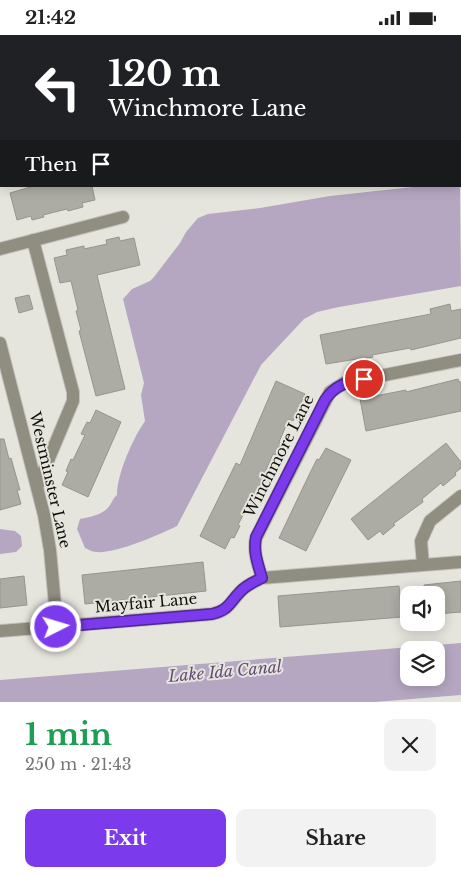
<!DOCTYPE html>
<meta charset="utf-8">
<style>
:root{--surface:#fff;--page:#f2f2f2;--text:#222;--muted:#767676;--accent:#7c3aed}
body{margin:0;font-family:"Libre Baskerville",serif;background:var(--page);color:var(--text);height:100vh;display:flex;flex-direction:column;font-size:19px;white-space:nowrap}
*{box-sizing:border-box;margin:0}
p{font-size:16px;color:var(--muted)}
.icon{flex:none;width:28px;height:28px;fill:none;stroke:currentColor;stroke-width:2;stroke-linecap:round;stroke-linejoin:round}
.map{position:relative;height:667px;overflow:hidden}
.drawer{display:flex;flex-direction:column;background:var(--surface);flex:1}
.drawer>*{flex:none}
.top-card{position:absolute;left:0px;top:0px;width:461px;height:152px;box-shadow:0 2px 12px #0003;background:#202124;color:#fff;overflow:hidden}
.fabs{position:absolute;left:400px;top:551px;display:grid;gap:10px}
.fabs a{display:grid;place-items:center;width:45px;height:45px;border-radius:10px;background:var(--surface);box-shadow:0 2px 12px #0003;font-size:25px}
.pin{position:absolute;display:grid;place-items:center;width:42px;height:42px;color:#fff;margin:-21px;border:2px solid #fff;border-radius:50%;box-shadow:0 1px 5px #0007}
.me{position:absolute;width:55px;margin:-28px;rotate:85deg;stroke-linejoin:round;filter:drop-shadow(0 0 4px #0008)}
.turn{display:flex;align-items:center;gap:18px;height:105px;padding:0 25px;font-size:22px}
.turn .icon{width:65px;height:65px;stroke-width:2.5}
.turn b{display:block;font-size:35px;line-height:42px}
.then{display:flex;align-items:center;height:48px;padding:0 25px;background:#0003;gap:10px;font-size:19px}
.round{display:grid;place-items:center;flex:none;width:52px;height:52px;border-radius:10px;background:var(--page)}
.overview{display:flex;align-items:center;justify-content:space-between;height:85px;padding:0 25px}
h1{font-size:30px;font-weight:700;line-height:38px;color:#1e9e55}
.action{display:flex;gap:10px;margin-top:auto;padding:10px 25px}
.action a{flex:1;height:58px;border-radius:10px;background:var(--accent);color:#fff;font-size:20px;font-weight:700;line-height:58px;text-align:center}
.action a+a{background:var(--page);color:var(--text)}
.status{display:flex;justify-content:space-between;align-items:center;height:35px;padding:0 25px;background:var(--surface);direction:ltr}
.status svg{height:14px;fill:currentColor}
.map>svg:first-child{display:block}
.water{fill:#b5a7c1;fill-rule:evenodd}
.building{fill:#adaca4;stroke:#96948d}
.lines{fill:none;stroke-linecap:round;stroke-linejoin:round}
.minor-casing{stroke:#c3c2bb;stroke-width:14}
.minor{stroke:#908d81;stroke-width:12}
.route-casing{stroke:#51269a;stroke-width:12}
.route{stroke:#7c3aed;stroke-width:9}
.labels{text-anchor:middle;stroke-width:4;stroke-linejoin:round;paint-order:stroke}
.street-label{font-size:15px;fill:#0c0c09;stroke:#e6e5dd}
.water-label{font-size:16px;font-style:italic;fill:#634c75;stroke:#e6e5dd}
</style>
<div class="status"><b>21:42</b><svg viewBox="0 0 49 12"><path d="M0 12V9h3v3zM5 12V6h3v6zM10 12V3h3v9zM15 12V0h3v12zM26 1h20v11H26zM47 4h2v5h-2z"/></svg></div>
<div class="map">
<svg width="461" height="667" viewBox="0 0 461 667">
<rect width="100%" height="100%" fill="#e6e5dd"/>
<path class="water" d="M460,149L461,251L339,272L317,277L304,284L261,330L177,491C159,500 115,519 96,517C92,517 88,514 85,513L77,494L80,484C90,482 104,480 110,470C113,466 113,463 117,460C117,439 133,403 145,386L141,360L144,348L123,264L132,254L150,246L154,242L180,208L186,197L198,183L208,179L260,173L330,161L422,151H460Z
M0,494L15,496L21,501L22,511L16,517L0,519Z
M461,608V660L375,667H0V645ZM409,615H436V642H409Z"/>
<path class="building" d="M34,151H92L95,165L82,168L83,172L68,176L67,174L43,180L44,182L32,185L31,181L17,185L10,158Z
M119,202L120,206L134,203L140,230L97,240L125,354L96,361L79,296L81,295L76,276L78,275L71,246L60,248L54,223L67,220L66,215L84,211V214L107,209L106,205Z
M29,260L33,274L19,278L15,263Z
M450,269L451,276L461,274V303L411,315L410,313L372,320L373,322L357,325V324L326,329L320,300L431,279L430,274Z
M458,344L459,347H461V376L366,396L360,364L406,355V357Z
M276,346L305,359L293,386L289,384L279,407L281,408L276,420L273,419L263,442L266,444L253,470L249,468L238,490L240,491L234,503L231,502L225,514L200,501L236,428L240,430Z
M96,375L121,387L88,462L62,450L68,437L66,436L71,424L73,425L85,400L81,399L87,387L90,388Z
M0,404H4L9,424L11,423L20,455H17L21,469L0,475Z
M446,408L461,427V433L455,438L456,440L443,451L441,448L422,464L423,467L393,489L395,490L383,500L380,496L368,505L351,484Z
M326,413L351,425L306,516L279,503L309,440L317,424L319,425Z
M203,527L206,556L85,569L82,540Z
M24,541L27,570L0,573V544Z
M461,546V577L436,579V560H425L424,550Z
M399,551L402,582L280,592L278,561Z"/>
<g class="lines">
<defs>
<path id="minor" d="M61,0L62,1
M274,0V1
M456,0V1
M71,1L72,0
M460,29L461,35
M460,62H461
M0,96L1,93
M33,205L73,357V366L37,452
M0,214L123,182
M0,308L44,480L50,515L57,592
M423,530L421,506L430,486L461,461
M262,543C258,530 253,517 256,503L330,357L344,348L461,325
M0,596L212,579C229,575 230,568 240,557C246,550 254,547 262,543L461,527"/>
</defs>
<use href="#minor" class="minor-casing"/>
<use href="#minor" class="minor"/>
</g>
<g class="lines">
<defs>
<path id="route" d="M56,592L212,579C229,575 229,568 240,557C246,550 254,547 262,543C258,529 253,517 256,502L325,365C335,350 347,347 364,344"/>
</defs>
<use href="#route" class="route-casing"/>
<use href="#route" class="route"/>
</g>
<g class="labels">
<g class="street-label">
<text transform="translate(279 421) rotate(-63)" y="5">Winchmore Lane</text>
<text transform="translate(50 445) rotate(77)" y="5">Westminster Lane</text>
<text transform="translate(146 568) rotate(-5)" y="5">Mayfair Lane</text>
</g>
<g class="water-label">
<text transform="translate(225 636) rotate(-5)" y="6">Lake Ida Canal</text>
</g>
</g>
</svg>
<div class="fabs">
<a><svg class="icon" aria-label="sound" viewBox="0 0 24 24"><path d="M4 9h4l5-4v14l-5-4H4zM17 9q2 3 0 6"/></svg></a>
<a><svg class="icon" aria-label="layers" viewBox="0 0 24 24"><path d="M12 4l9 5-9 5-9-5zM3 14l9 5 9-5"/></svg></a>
</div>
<div class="pin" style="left:364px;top:344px;background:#d93025"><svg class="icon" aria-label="arrive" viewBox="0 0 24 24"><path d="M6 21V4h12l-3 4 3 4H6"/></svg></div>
<svg class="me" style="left:56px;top:592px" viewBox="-20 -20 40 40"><circle r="17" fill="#7c3aed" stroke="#fff" stroke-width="3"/><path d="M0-11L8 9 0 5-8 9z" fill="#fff"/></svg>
<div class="top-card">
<div class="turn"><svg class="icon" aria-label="left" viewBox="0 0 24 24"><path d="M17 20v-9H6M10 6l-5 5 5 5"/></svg><div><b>120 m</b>Winchmore Lane</div></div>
<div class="then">Then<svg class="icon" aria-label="arrive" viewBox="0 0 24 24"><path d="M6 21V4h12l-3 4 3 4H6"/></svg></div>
</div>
</div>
<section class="drawer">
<div class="overview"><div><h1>1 min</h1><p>250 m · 21:43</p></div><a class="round"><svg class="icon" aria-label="close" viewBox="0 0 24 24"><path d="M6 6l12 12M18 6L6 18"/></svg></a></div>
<div class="action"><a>Exit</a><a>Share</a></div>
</section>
